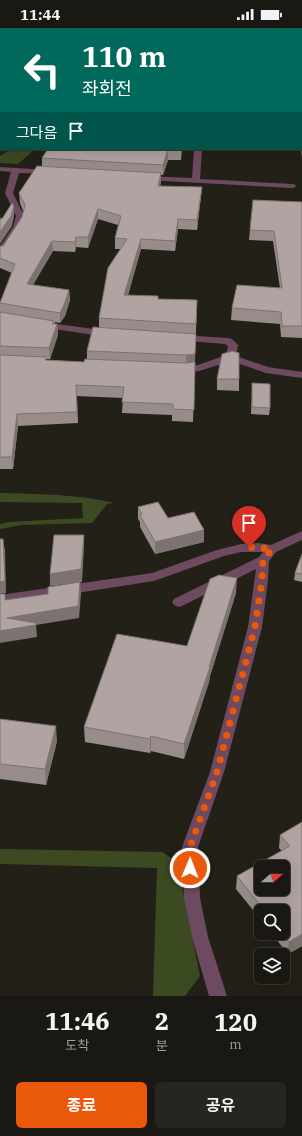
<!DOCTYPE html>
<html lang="ko">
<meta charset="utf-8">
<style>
:root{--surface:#1a1812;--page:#272520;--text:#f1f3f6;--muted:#9fa09f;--line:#383732;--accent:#ea580c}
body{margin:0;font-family:"IBM Plex Serif","Noto Sans KR",serif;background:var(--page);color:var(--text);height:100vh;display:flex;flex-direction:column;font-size:15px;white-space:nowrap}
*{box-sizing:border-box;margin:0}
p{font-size:13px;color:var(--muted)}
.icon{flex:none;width:22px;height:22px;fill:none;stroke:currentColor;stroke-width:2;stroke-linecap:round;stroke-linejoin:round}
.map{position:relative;height:968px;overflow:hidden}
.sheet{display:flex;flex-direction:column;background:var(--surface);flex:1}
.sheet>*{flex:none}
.guide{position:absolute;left:0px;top:0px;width:302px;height:122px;box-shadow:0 4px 16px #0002,0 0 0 1px var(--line);background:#00695c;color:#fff;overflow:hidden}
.needle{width:26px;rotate:70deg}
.tools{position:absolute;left:254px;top:832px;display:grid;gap:8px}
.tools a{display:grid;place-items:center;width:36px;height:36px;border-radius:6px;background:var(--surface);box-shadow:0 4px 16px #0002,0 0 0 1px var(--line);font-size:20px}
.pin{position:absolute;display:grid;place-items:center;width:34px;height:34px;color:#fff;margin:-41px -17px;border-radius:50% 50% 50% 0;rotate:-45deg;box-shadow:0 0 4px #0007}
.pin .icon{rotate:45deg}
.me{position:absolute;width:44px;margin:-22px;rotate:1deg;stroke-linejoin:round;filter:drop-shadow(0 0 3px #0008)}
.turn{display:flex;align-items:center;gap:14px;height:84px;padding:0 16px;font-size:18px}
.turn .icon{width:52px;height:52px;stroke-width:2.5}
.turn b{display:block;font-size:28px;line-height:34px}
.then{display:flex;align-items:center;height:38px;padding:0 16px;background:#0003;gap:8px;font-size:15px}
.eta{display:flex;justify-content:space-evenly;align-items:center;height:68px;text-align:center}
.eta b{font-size:24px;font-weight:700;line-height:28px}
.cta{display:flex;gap:8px;margin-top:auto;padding:8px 16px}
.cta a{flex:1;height:46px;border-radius:6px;background:var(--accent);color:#fff;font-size:16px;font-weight:700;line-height:46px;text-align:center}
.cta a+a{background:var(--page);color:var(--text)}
.status{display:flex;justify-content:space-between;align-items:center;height:28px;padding:0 20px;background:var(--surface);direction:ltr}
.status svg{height:11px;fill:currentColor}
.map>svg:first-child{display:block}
.industrial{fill:#32222b}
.green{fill:#3c4a21}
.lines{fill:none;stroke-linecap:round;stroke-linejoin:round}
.stream{fill:#657389;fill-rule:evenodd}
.minor{fill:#6d4a60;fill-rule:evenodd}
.wall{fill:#978c8a;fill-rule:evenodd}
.shaded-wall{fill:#7b7271}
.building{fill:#b0a3a1;stroke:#7b7271;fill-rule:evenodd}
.route{stroke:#ea580c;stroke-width:7;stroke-dasharray:0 12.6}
</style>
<div class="status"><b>11:44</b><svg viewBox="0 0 49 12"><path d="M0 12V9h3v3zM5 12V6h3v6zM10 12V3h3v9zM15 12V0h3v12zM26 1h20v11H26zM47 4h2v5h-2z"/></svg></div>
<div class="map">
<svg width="302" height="968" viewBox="0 0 302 968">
<rect width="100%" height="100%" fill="#232018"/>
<path class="industrial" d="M20,0H230L221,1Z"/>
<path class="green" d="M12,121H35L18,136L0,135V128Z
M0,465C38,466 77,466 114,475L107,476L92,495L21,497L0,501V496L10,494L83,490L82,475L0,474Z
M0,821L162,824L179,835L181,854L200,948L185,968H153L157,840L0,836Z"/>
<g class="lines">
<path class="stream" d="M301,3H302V5H301Z
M0,45H1V47H0Z"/>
<path class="minor" d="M0,1H1V5H0Z
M301,8H302V12H301Z
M0,28H1V32H0Z
M194,121H202L200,151L293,156L297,158L293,160L145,152L141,150L145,148L192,150Z
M0,139L49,142L53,144L49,146L19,145L13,165L24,188L21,199L3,227L0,228V218L13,199L16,188L5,165L11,144L0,143Z
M43,294L108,303L113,306L108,309L40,299L38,297Z
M180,307L228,310L232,311L238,317L236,328L268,339L302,344V350L266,345L231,333L199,343L185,345L174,344L173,342L174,340L198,337L226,327L228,318L225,316L176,312L175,310L176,308Z
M302,503V512L276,524L269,533L268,552L262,599L224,744L198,819L200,870L208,909L227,968H209L192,909L184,870L182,819L210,744L248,599L256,541L184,577L179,579L174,577L172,574L174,571L259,529L263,524H241L224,528L154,553L0,577V567L152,545L217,522L241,516L258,515L271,517Z"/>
</g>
<path class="wall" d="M301,77H302V129L301,121Z
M182,121L181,132H168L163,147H161V154L160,158L202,159L201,168L197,202L178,201L175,223L141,221L128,267L158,271L197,272L193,394L172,393V387L122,385L123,370L77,368L78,395L18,398L13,441H0V274L12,245L0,240V218H3L22,189L23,183L20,175L19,165L42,138V130L74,122ZM98,191L118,197L115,210V221H121L99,290V299L87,323V331L84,334L46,332V331H50L58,307L57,296H55V294L60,295L65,288L70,272L69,262L33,257L53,223L75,224L76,219L88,220Z
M302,174V310L281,309L280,296L231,292L232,280L280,260L273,213L249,212L250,202Z
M217,351H239V363L217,362Z
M252,362L270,380L269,387L251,386Z
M138,479L168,490L204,514L155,526L140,499V494L138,491Z
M302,526V554L294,552L295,545Z
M236,565L210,648L209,654L184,731L151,723L150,725L85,714L84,699L187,618Z
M0,691L57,713L46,757L0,751Z
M302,794V918L288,926L271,905H283V883H261V892L236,861L237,848L282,823L279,820L280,807Z"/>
<path class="shaded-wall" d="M168,121V132L163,147V137Z
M161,145V154L158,167V158Z
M202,159L201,168L197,202V192Z
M14,178V188L12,198L0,216V204Z
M98,181V191L88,220V209Z
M178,191V201L175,223V213Z
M76,209V219L75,224V214Z
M141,211V221L125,278L124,267Z
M52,213L53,223L27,266V256Z
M69,262L70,272L65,288L60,295V285Z
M54,293L55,303L57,296L58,307L50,331L49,320L52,296Z
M195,326L193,394L195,336L186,338V327Z
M17,386L18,398L13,441L12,429Z
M204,502V514L155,526V514Z
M84,507V520L82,554L50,558V546Z
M3,511L5,522L6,565L0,566V554Z
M237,550L236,565L210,648L209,654L184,731V716Z
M80,554L81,566L79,590L36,597L37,609L0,615V603L7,590Z
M56,698L57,713L46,757L45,741Z
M151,708V723L150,725V711Z
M302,906V918L288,926L289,914Z"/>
<path class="building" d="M301,77H302V114L301,108Z
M48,121H64L74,122V121H181V122L168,121L163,137L42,130Z
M37,138L161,145L158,158L202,159L197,192L178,191L175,213L141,211L124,267L158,268V271L197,272L196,296L99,290L108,240L127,211L115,210L121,188L98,181L88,209H76L75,214L52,213L27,256L69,262L64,277L60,285L0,275L15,236L0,230V218H3L22,189L25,177L19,165Z
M253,172L302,174V298H282L281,284L232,280L237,257L282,260L274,203L250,202Z
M12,175L14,178L11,188L0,204V190L2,191Z
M0,284L54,293L52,296H57L49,320L0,318Z
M93,299L196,306L195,326L186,327L87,323Z
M232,323L239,325V351H217L222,326Z
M0,327L46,329L45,332L84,334L85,331L186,335L195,334L194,382L173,381V376L122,374L124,359L76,357L77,384L17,386L12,429H0Z
M252,355L270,356V380L252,379Z
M158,474L168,490L194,484L204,502L155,514L140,487L142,486L138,479Z
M54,507H84L81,541L50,546Z
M0,511H3L5,553L0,554Z
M302,526V546L295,545Z
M219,547L237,550L209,639H210L184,716L151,708L150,711L84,699L117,606L187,618L210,551Z
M80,554L78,578L7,590L36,595V597L0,603V566H5V572L48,566V559Z
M0,691L56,698L45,741L0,736Z
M302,794V906L289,914L282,905H283V883H265L237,848L290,818L280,807ZM261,839H283V861H261Z"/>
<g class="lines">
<path class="route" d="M190,840V819L217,744L255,599L262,552L263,532L272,521L249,519"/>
</g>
</svg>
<div class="tools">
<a><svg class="needle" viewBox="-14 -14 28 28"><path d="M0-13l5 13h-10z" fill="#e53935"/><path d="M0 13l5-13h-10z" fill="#9fa09f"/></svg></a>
<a><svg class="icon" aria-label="search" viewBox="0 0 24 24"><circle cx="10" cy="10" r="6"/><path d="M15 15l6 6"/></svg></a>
<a><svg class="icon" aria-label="layers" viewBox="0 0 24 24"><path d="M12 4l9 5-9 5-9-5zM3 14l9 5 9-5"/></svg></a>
</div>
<div class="pin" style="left:249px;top:519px;background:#d93025"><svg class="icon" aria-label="arrive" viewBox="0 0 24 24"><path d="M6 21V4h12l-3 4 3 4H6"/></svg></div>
<svg class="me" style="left:190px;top:840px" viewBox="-20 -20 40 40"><circle r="17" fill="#ea580c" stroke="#fff" stroke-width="3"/><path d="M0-11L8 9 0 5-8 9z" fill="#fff"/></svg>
<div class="guide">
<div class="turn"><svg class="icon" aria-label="left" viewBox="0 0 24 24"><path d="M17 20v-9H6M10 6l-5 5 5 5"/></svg><div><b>110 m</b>좌회전</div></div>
<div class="then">그다음<svg class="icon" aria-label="arrive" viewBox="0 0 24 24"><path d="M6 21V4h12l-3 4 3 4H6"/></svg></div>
</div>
</div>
<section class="sheet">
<div class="eta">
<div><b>11:46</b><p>도착</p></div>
<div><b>2</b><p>분</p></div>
<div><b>120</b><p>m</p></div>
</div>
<div class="cta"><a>종료</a><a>공유</a></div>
</section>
